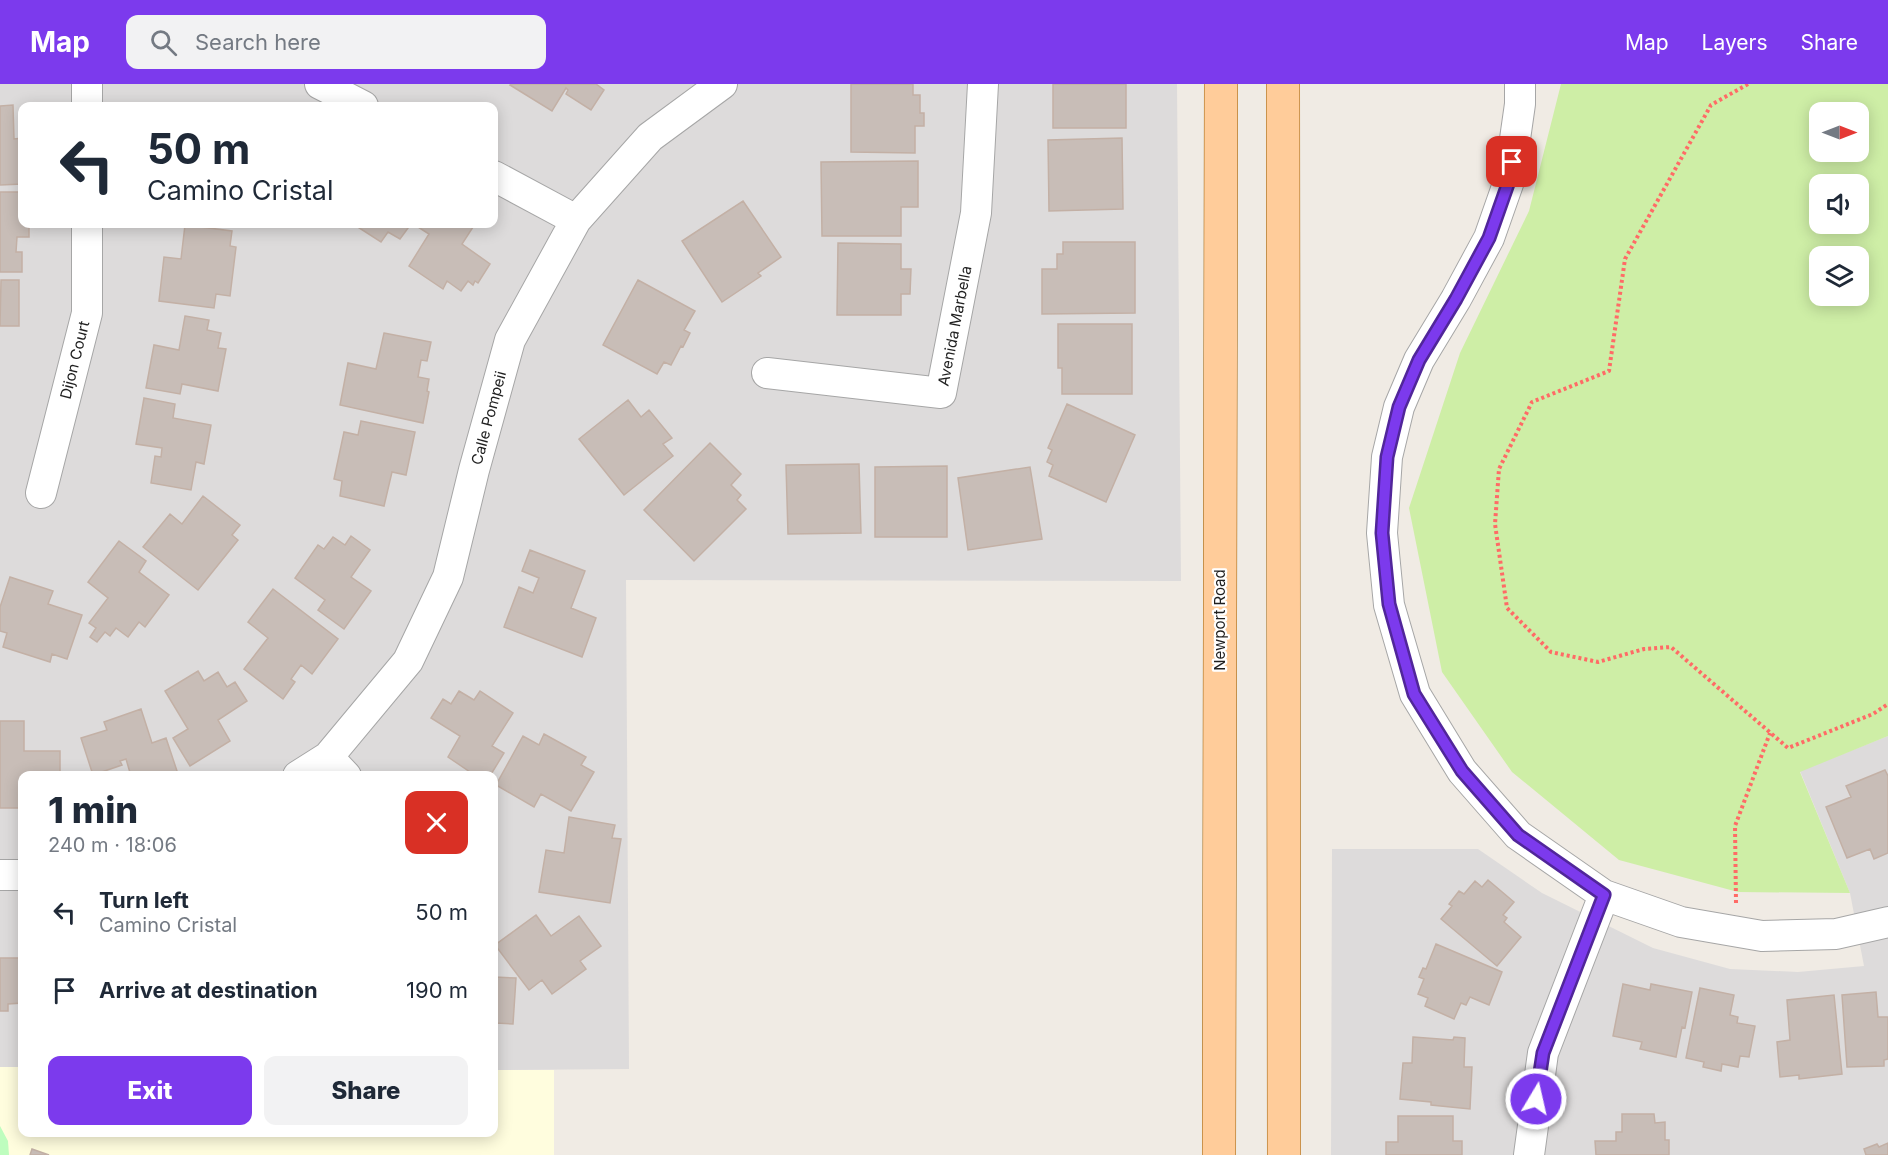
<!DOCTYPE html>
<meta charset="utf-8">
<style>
:root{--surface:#fff;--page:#f2f2f3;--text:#1f2937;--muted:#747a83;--accent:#7c3aed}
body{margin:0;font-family:Inter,sans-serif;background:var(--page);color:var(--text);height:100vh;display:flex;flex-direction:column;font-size:22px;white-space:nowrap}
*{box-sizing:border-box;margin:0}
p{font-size:20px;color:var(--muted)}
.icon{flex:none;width:33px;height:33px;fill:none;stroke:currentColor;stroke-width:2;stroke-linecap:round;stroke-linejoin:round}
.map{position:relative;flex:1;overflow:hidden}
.drawer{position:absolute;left:18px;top:687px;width:480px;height:366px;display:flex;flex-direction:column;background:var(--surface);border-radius:12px;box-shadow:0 3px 15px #0003}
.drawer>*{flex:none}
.hud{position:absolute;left:18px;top:18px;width:480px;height:126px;border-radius:12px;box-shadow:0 3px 15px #0003;background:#fff;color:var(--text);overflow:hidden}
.needle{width:39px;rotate:90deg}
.tools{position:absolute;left:1809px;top:18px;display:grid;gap:12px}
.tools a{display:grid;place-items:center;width:60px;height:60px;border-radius:12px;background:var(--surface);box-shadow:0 3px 15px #0003;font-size:30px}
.pin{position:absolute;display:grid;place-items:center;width:51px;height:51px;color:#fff;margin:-26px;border-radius:12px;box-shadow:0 3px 9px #0006}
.me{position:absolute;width:66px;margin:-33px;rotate:9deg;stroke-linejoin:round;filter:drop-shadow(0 0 4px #0008)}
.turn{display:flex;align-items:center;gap:21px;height:126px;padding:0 30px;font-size:27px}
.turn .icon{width:78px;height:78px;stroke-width:2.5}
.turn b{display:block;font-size:42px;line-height:51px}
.round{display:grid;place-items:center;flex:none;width:63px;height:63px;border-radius:12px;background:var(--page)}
.overview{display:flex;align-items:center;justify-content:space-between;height:102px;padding:0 30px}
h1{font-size:36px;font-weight:800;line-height:45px}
.action{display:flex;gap:12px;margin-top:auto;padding:12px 30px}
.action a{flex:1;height:69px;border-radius:12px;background:var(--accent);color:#fff;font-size:24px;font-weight:800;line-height:69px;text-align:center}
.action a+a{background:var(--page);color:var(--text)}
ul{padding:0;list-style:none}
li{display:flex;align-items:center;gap:18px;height:78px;padding:0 30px}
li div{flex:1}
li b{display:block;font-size:22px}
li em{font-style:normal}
header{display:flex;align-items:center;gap:36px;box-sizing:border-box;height:84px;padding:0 30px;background:var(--accent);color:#fff}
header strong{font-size:28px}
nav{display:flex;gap:33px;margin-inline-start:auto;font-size:21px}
.search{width:420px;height:54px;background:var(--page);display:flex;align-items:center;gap:15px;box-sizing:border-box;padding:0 21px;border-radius:12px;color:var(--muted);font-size:22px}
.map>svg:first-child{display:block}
.residential{fill:#dddbdb;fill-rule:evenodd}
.education{fill:#fffdde}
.grass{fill:#ceeea6;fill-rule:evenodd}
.park{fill:#befdbe}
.building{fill:#c8bdb7;stroke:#c3b0a5;stroke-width:1.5}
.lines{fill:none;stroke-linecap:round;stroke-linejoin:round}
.street-casing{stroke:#a6a6a6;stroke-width:32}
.primary-casing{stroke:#995c00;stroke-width:34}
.path{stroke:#ff6b66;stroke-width:4;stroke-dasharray:3 3;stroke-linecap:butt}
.street{stroke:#fff;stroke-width:30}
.primary{stroke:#ffcc9a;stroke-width:33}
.route-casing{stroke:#51269a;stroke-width:15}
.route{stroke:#7c3aed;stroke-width:10}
.labels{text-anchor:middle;stroke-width:4.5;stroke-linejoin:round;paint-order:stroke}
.street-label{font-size:15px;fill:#1f1f1f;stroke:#fff}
</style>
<header>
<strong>Map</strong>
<div class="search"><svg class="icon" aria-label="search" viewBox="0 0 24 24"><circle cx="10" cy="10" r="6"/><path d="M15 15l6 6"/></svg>Search here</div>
<nav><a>Map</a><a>Layers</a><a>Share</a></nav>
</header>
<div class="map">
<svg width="1888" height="1071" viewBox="0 0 1888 1071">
<rect width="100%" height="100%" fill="#f0ebe4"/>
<path class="residential" d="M0,0H1177L1181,497L626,496L629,985L494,986V692H22V983H0ZM22,22H494V140H22Z
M1888,652V1071H1331L1332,765H1478L1542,809L1653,864L1730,885L1798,888L1864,882L1850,809L1800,687Z"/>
<path class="education" d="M0,983H22V1048H494V986H554V1071H0Z"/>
<path class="grass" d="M1561,0H1888V652L1800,688L1850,809L1738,808L1619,776L1512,688L1442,588L1409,424L1460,269L1529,127ZM1820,28H1858V68H1820ZM1820,100H1858V140H1820ZM1820,172H1858V212H1820Z"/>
<path class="park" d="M0,1042L8,1057L9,1071H0Z"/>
<path class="building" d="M511,0H596L604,6L591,26L566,10L568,6L566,4L552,27L510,1Z
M851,0H913V11H920V29H924V42H915V69L851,68Z
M1053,0H1126V44H1053Z
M13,21L14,55L22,54V100L0,101V22Z
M1122,54L1123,125L1049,127L1048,56Z
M918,77V123H901V152H822L821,78Z
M0,108H22V140H29V153H17L16,168H22V188H0Z
M743,117L781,173L758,189L761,192L722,218L682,157Z
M353,140H411L400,155L388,148L381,158Z
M420,140H475L462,160L490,180L478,199L475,197L473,201L468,197L461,207L447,197L443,205L409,182L429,150L418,143Z
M185,141L232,147L230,162L236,163L230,212L216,210L214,224L159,217L164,173L181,175Z
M1063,158H1135V229L1042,230V185H1057V170H1063Z
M838,159L901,160V185H911L910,210H901V231H837Z
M1,196H19V242H0Z
M638,196L695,227L684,246L690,249L683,263L681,262L671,281L664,278L657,290L603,261Z
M185,232L209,236L207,246L221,249L218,264L226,265L218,307L182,300L180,310L146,304L154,261L179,266Z
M1058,240H1132V310H1062V284H1058Z
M384,249L431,258L427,277L421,276L418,293L429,295L427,307L429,308L423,339L340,321L348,279L376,285Z
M144,314L175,320L173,334L211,341L204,380L196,378L191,406L151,399L155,372L161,373L162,364L136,360Z
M628,316L641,333L649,326L672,354L663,360L673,372L624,411L579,355Z
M1067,320L1135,351L1106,418L1049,392L1053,381L1047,378L1052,366L1048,364Z
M361,337L415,348L406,391L392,388L384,422L340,412L342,397L334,395L344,348L358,351Z
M710,359L741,390L731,401L741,411L737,416L746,425L694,477L644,426Z
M859,380L861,449L788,450L786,381Z
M947,382V453H875V383Z
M1030,383L1042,455L968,466L958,394Z
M203,412L240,441L232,451L238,456L198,506L143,463L170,430L182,440Z
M351,452L370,466L351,493L371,507L344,545L318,526L325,516L295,494L318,461L324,465L333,453L345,461Z
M119,457L146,477L139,488L169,511L145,543L139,538L128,553L116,544L110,552L105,548L97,558L90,553L96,544L89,539L108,514L88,498Z
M530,466L585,487L571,524L596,534L582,573L504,543L519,503L533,509L539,494L522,487Z
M10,493L53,507L48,520L82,531L67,575L52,570L50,578L3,563L7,549L0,547V523Z
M273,505L338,555L312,590L301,581L291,595L295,598L283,615L244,585L268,554L248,538Z
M198,587L204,597L218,588L227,603L235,598L247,617L218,636L230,657L190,682L173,654L188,645L165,607Z
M459,607L474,616L480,607L513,629L492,662L504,669L490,692H476L448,673L460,652L431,634L443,615L451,620Z
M141,625L152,659L166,654L177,687L163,692H131L126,675L120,677L122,681L93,691L81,654L107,646L104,638Z
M0,637H24V667H60V692H22V724H0Z
M544,650L586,673L581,681L594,688L571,727L541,710L534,723L496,701L523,652L539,661Z
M1885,686L1888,692V769L1874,775L1870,765L1847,774L1826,723L1851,713L1846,702Z
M569,733L615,741L612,754L621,755L610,819L539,808L546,766L564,769Z
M1488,796L1514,818L1503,831L1507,834L1504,838L1521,853L1497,882L1441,835L1452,822L1449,820L1459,807L1464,810L1475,797L1482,803Z
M536,831L551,852L579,832L601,862L580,877L586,885L552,910L542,896L529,906L495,861Z
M1436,860L1502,888L1489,921L1470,913L1466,921L1461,919L1454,935L1425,922L1428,914L1418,910L1424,895L1419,893L1423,884L1426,885Z
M0,874H22V919L8,920V927H0Z
M494,893L516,894L513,940L496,939V945H494Z
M1623,900L1650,906L1651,900L1692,908L1685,944L1682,943L1676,973L1640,965L1642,958L1613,952Z
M1700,904L1734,911L1730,931L1738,933L1737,939L1755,942L1749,973L1740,972L1738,983L1722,980L1721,987L1703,983L1704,978L1686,974Z
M1876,908L1878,933H1888V975L1884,976V982L1847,983L1842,911Z
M1834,911L1842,990L1799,995V991L1780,993L1777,958L1790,956L1787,916Z
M1413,953L1453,956L1454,953L1465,954L1464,983H1472L1470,1025L1431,1021V1018L1400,1015L1403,979H1412Z
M1622,1030H1654L1655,1039L1665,1038V1056H1669V1071H1596L1595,1057H1616V1048H1622Z
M1398,1032H1453V1057H1462V1071H1386V1058H1398Z
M1888,1059V1071H1866L1864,1065L1877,1060L1879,1063Z
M32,1065L49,1071H30Z"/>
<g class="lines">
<defs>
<path id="street" d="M320,0L363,22
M1520,0V20L1509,97L1489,154L1456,215L1419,276L1399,323L1387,373L1382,449L1389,521L1415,610L1462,687L1518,751L1604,811L1681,838L1762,852L1836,850L1888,838
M87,22V0
M494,92L576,136
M767,289L941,309L976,129L983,0
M41,409L87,229V140
M328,673L346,692
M298,692L328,673L408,577L448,493L474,386L510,256L576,136L650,53L722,0
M0,791H22
M1529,1071L1543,969L1604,811"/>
<path id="primary" d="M1283,0L1284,1071
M1219,1071L1221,0"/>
</defs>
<use href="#street" class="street-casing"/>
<use href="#primary" class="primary-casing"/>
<path class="path" d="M1748,0L1711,21L1625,175L1609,287L1532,318L1499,385L1495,440L1507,524L1551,568L1598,578L1644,565L1671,563L1788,664L1873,630L1888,620
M1736,819L1735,742L1770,649"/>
<use href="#street" class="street"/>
<use href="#primary" class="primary"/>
</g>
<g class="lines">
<defs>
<path id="route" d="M1512,78L1509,97L1489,154L1456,215L1419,276L1399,323L1387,373L1382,449L1389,520L1414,610L1462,687L1518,751L1604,811L1543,969L1536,1015"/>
</defs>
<use href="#route" class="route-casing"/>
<use href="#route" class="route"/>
</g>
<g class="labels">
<g class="street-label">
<text transform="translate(955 242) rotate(-79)" y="5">Avenida Marbella</text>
<text transform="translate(75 276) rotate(-76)" y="5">Dijon Court</text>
<text transform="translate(489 334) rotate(-75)" y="5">Calle Pompeii</text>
<text transform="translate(1220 536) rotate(-90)" y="5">Newport Road</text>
</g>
</g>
</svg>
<div class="tools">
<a><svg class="needle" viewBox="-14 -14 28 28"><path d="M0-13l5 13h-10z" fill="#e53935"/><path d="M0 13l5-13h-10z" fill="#747a83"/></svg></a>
<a><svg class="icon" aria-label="sound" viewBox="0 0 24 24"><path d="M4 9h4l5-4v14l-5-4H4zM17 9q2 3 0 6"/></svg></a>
<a><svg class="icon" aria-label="layers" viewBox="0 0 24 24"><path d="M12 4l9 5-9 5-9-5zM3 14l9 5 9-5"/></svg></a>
</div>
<div class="pin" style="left:1512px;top:78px;background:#d93025"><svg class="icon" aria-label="arrive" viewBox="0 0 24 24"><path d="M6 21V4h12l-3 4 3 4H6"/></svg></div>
<svg class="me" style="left:1536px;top:1015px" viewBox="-20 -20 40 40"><circle r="17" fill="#7c3aed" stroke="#fff" stroke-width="3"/><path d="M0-11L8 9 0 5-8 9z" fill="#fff"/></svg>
<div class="hud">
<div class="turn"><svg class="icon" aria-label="left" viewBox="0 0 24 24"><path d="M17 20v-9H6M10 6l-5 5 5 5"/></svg><div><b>50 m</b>Camino Cristal</div></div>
</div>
<section class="drawer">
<div class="overview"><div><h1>1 min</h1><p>240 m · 18:06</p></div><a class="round" style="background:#d93025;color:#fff"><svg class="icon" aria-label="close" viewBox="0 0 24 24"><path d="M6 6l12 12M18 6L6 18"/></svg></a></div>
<ul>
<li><svg class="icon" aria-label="left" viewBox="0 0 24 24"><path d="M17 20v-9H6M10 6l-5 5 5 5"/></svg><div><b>Turn left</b><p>Camino Cristal</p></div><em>50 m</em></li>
<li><svg class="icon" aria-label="arrive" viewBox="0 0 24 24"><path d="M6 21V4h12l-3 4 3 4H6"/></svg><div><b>Arrive at destination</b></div><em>190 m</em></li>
</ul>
<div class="action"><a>Exit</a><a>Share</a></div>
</section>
</div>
